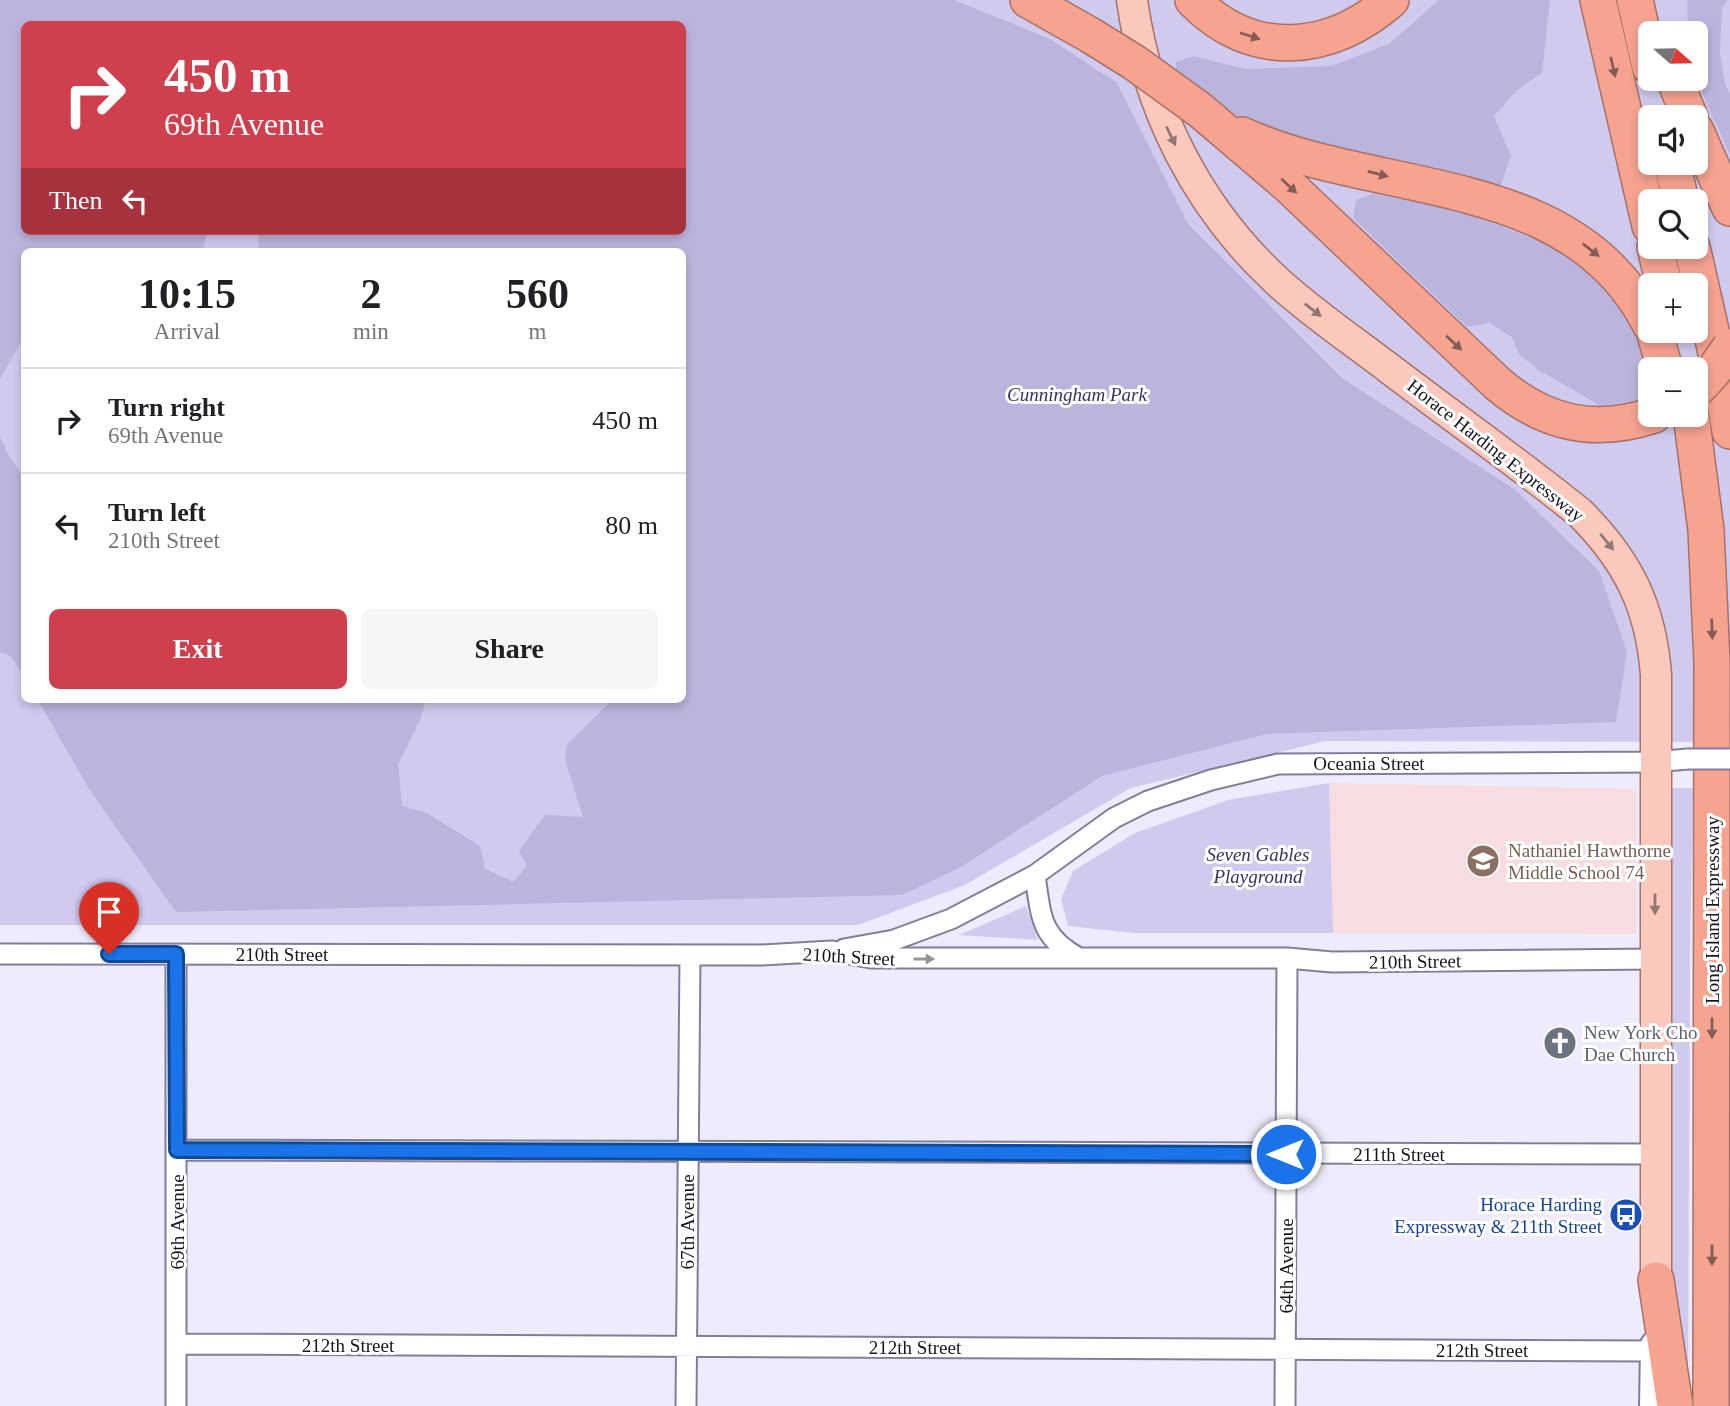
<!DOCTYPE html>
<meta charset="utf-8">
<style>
:root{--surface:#fff;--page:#f6f6f6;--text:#202124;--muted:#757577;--line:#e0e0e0;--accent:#cf3f4d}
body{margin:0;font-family:Georgia,serif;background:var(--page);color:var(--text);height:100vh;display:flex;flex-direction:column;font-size:26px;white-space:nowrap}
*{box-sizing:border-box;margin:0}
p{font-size:23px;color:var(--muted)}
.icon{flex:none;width:38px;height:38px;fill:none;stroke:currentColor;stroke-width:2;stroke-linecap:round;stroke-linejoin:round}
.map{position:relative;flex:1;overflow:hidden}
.details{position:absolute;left:21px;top:248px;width:665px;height:455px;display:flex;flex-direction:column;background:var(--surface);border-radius:10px;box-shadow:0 4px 10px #0003}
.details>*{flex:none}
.hud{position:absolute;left:21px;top:21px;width:665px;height:214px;border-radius:10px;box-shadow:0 4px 10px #0003;background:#cf3f4d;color:#fff;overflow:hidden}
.needle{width:46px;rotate:110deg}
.tools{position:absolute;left:1638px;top:21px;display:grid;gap:14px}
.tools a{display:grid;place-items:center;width:70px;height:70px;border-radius:10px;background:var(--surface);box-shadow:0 4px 10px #0003;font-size:35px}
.pin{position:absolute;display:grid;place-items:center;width:60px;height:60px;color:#fff;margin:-72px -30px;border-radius:50% 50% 50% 0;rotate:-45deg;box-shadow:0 0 7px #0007}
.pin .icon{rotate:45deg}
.me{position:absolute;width:77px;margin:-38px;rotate:270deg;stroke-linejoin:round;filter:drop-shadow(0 0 5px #0008)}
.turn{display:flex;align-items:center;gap:24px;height:147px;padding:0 28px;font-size:32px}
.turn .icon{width:91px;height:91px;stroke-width:2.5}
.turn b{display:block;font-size:49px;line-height:60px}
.then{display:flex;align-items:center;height:66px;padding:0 28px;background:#0003;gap:14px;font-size:26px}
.eta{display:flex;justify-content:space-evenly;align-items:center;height:119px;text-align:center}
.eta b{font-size:42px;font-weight:600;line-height:49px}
.primary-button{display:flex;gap:14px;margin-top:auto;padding:14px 28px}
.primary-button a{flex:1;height:80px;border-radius:10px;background:var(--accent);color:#fff;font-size:28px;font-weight:600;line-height:80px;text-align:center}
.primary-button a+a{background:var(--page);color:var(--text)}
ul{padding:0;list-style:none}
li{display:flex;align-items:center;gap:21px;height:105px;padding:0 28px;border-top:2px solid var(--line)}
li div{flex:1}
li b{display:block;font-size:26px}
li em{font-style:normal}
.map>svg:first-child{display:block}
.education{fill:#f7dce2}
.green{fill:#d0caef;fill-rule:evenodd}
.forest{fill:#bbb4dc}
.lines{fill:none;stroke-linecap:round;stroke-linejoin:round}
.street-casing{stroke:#827e97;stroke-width:23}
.secondary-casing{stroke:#827e97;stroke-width:30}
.primary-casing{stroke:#a87168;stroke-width:33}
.highway-casing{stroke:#a87168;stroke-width:38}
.street{stroke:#fff;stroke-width:19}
.secondary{stroke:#fff;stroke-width:26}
.primary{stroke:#fac8bc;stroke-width:30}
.highway{stroke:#f6a390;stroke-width:35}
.street-bridge-casing{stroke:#827e97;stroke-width:23;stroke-linecap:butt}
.highway-bridge-casing{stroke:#a87168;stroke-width:38;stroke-linecap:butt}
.street-bridge{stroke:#fff;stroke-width:19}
.highway-bridge{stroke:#f6a390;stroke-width:35}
.oneway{fill:#865c57}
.oneway2{fill:#937775}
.oneway3{fill:#96969a}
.route-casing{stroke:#114b97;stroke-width:18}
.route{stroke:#1a73e8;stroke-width:12}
.labels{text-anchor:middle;stroke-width:6;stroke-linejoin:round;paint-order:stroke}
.park-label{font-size:19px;font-style:italic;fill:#3b2f62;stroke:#fff}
.street-label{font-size:19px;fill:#16151e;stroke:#fff}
.education-label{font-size:19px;fill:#785e54;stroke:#fff;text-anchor:start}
.worship-label{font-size:19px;fill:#5b616d;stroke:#fff;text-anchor:start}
.transit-label{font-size:19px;fill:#164399;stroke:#fff;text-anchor:end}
</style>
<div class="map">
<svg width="1730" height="1406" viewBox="0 0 1730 1406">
<rect width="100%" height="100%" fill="#eeebfc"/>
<path class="education" d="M1329,783L1636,789V934L1333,933Z"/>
<path class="green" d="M0,0H1730V742L1326,741L1131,788L965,885L858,925H0ZM24,24H682V231H24ZM1650,33H1696V79H1650ZM1650,117H1696V163H1650ZM1650,201H1696V247H1650ZM24,252H682V700H24ZM1650,285H1696V331H1650ZM1650,369H1696V415H1650Z
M1329,783L1333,933H1134L1068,926L1061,899L1073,871L1135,833L1228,800Z
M1671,788H1693L1690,955L1688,1406L1670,1304Z
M1026,906L1038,940L959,935Z"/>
<path class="forest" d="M0,0H954L1050,39L1117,83L1188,224L1342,378L1514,489L1599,571L1627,652L1616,722L1266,734L1102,776L961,867L902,895L176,912L89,789L38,700H426L420,720L398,765L402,806L427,813L480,846L485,869L513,882L527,866L519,851L545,815L583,817L565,760L567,744L612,700H682V252H258L259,232L271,231H682V24H24V231H208L202,252H109L107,249L103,252H24V337L0,379Z
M1439,0H1550L1542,73L1517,90L1494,116L1511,156L1499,190L1322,144L1236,115L1176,75V62L1194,56L1245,69L1331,66L1389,44Z
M1687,0H1728L1722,8L1720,53L1725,84L1730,94V155L1696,79V33H1688Z
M1373,194L1458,210L1544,243L1575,258L1619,299L1650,356V397L1640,406L1613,413L1537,369L1519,354L1512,337L1489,323L1467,327L1353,218L1356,200Z
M0,437L8,454L24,478V677L12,657L0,652Z"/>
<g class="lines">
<defs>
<path id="street" d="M1035,875C1041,916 1040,937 1079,958
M844,949L894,940L951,919L1035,875L1114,818L1148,801L1211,780L1278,764L1654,762L1688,759
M0,954L762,955L832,951L871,958H1287L1332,962L1656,959
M176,954V1406
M177,1150L1656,1154
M177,1344L1654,1351
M686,1406L690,955
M1285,1406L1287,958"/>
<path id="secondary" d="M1653,1406L1654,1345"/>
<path id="primary" d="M1132,0C1147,108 1197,207 1277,281C1311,312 1349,338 1386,366C1450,415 1517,462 1580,513C1628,561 1651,607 1656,675V1280"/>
<path id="highway" d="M1028,0L1090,35
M1193,0C1252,61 1331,53 1391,0
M1598,0L1650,226
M1635,0L1650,67
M1674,79L1690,117
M1200,110L1288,185L1498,384C1545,424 1595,435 1654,415
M1696,131L1730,208
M1242,135C1378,197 1573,171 1650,324
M1672,163L1681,201
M1655,247L1664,285
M1692,247L1715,348L1730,431
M1654,331L1665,369
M1691,415L1706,530L1712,663L1711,1406
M1656,1280L1675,1406"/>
</defs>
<use href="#street" class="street-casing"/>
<use href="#secondary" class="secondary-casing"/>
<use href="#primary" class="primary-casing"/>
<use href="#highway" class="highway-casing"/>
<use href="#street" class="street"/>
<use href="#secondary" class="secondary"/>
<use href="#primary" class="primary"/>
<use href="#highway" class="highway"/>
<defs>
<path id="street-bridge" d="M1688,759H1730"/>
<path id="highway-bridge" d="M1090,35L1135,63L1200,110
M1696,390L1713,372L1730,347"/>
</defs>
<use href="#street-bridge" class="street-bridge-casing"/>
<use href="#highway-bridge" class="highway-bridge-casing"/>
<use href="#street-bridge" class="street-bridge"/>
<use href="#highway-bridge" class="highway-bridge"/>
</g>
<defs><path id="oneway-solid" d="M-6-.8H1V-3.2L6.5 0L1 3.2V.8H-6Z" transform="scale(1.75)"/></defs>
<g class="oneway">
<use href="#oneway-solid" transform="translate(1250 36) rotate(18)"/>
<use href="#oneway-solid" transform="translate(1613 67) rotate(77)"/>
<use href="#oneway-solid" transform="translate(1378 174) rotate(14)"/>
<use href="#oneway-solid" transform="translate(1289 186) rotate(43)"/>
<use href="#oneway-solid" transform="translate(1591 250) rotate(38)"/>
<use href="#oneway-solid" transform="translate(1454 343) rotate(43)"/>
<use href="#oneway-solid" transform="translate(1712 629) rotate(88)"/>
<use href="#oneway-solid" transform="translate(1712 1028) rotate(90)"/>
<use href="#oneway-solid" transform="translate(1712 1255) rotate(90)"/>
</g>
<g class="oneway2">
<use href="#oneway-solid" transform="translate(1171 136) rotate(64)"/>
<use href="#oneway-solid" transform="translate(1313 310) rotate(38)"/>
<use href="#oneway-solid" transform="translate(1607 542) rotate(51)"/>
<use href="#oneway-solid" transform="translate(1655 904) rotate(90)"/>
</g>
<use class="oneway3" href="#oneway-solid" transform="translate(924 959)"/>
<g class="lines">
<defs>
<path id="route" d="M109,954H176L177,1150L1286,1154"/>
</defs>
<use href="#route" class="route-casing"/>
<use href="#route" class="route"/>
</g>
<defs>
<symbol id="school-disc" viewBox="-11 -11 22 22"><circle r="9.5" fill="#8d6e63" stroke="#fff"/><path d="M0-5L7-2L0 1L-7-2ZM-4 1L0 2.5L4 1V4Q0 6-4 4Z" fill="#fff"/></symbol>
<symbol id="church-disc" viewBox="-11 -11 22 22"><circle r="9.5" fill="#6b7280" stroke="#fff"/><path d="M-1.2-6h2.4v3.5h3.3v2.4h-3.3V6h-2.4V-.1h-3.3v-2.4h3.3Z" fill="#fff"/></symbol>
<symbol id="bus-disc" viewBox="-11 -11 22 22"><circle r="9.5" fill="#1a4fb4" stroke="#fff"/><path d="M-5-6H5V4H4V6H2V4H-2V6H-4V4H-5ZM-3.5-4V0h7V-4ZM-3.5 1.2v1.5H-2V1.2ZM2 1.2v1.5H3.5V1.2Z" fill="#fff"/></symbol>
</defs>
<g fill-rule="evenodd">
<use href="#school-disc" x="1464" y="842" width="38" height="38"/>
<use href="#church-disc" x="1541" y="1024" width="38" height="38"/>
<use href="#bus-disc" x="1607" y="1196" width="38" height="38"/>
</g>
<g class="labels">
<g class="park-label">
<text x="1077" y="401">Cunningham Park</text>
<text x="1258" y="861">Seven Gables<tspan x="1258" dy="22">Playground</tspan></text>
</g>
<g class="street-label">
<text transform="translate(1496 450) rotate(38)" y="7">Horace Harding Expressway</text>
<text x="1369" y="770">Oceania Street</text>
<text transform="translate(1712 910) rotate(-90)" y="7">Long Island Expressway</text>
<text x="282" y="961">210th Street</text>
<text transform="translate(849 956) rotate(3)" y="7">210th Street</text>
<text transform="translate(1415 961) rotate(-1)" y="7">210th Street</text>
<text x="1399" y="1161">211th Street</text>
<text transform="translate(177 1222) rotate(-90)" y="7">69th Avenue</text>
<text transform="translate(687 1222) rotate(-90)" y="7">67th Avenue</text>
<text transform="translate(1286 1266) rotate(-90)" y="7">64th Avenue</text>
<text x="348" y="1352">212th Street</text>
<text x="915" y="1354">212th Street</text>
<text x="1482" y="1357">212th Street</text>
</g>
<g class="education-label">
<text x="1508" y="857">Nathaniel Hawthorne<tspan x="1508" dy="22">Middle School 74</tspan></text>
</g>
<g class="worship-label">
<text x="1584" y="1039">New York Cho<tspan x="1584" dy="22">Dae Church</tspan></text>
</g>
<g class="transit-label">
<text x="1602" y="1211">Horace Harding<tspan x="1602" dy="22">Expressway &amp; 211th Street</tspan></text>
</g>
</g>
</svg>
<div class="tools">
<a><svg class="needle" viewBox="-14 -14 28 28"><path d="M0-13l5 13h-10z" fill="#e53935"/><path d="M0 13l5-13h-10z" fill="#757577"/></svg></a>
<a><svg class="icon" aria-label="sound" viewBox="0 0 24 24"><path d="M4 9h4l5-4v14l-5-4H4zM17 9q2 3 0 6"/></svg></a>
<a><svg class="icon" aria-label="search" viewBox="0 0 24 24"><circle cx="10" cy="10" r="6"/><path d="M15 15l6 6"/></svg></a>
<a>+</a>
<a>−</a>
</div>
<div class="pin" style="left:109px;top:954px;background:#d93025"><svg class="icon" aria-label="arrive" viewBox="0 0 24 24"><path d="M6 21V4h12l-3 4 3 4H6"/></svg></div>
<svg class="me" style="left:1286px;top:1154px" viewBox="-20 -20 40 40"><circle r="17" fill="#1a73e8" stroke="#fff" stroke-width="3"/><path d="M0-11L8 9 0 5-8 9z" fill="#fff"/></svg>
<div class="hud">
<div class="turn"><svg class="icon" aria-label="right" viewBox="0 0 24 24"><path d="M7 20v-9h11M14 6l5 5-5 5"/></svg><div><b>450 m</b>69th Avenue</div></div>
<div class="then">Then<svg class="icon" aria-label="left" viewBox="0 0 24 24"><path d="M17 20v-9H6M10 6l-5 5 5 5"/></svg></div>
</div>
<section class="details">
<div class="eta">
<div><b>10:15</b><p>Arrival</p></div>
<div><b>2</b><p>min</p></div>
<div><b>560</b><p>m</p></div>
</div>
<ul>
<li><svg class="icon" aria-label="right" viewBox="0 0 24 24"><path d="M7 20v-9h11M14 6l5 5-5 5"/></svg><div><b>Turn right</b><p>69th Avenue</p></div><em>450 m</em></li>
<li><svg class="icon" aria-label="left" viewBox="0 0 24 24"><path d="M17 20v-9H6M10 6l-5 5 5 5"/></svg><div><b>Turn left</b><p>210th Street</p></div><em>80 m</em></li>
</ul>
<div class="primary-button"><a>Exit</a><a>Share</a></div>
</section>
</div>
